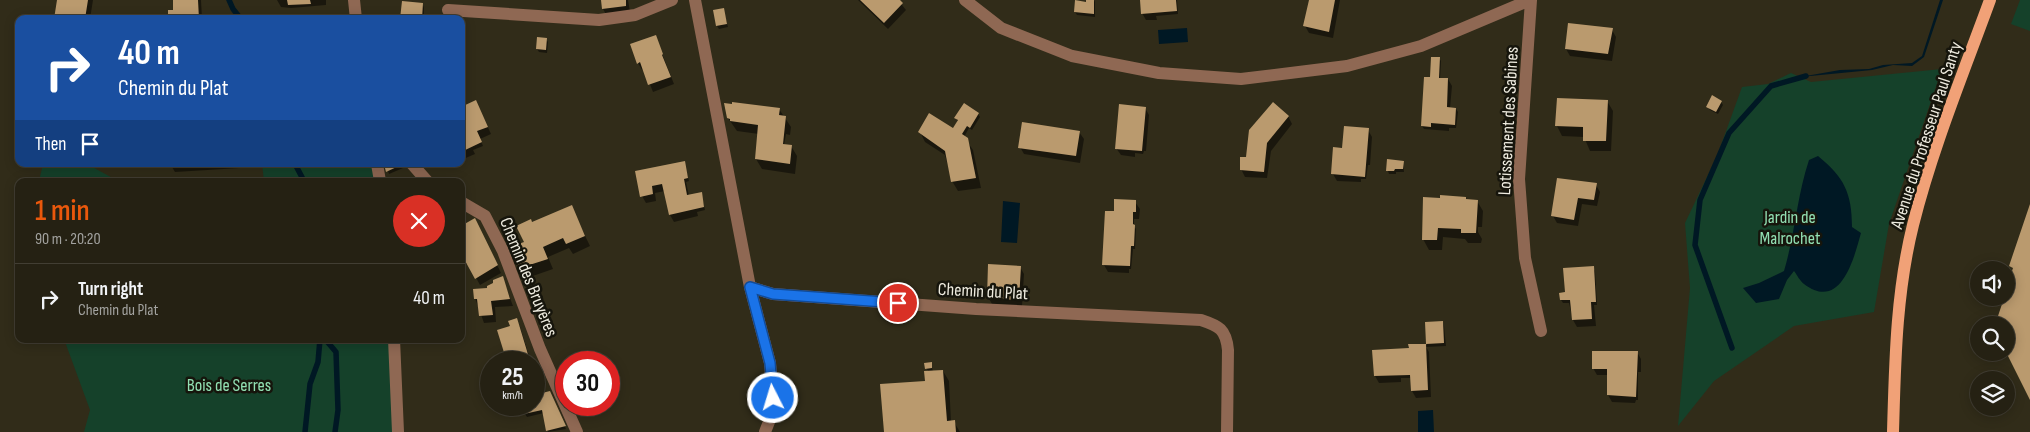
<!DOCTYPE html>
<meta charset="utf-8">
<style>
:root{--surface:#252113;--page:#2d291c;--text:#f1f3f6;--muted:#a3a3a0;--line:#423e33;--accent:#ea580c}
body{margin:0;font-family:"Sofia Sans Condensed",sans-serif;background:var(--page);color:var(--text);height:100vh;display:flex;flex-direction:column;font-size:19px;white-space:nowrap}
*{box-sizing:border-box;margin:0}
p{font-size:16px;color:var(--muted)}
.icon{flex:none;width:28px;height:28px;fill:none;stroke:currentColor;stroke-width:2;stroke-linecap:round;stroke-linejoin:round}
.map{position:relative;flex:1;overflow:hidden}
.details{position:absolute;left:15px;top:178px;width:450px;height:165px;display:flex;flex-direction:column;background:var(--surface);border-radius:10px;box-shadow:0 2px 12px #0003,0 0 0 1px var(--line)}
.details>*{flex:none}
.banner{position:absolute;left:15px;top:15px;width:450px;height:152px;border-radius:10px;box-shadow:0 2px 12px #0003,0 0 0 1px var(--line);background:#1a4fa0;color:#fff;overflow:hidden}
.tools{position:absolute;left:1970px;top:261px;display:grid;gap:10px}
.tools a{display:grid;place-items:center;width:45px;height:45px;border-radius:50%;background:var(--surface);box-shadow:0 2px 12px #0003,0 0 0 1px var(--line);font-size:25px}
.speed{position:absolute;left:480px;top:351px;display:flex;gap:10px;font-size:25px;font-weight:700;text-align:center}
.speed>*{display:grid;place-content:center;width:65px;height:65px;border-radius:50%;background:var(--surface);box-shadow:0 2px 12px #0003,0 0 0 1px var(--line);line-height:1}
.speed small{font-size:12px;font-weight:400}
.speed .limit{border:8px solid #d22;background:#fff;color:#111}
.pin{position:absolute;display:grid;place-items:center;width:42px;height:42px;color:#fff;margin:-21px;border:2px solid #fff;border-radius:50%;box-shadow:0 1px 5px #0007}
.me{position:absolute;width:55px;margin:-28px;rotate:355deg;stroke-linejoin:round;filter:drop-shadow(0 0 4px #0008)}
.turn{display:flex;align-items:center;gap:18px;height:105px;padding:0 20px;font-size:22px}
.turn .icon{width:65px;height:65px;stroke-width:2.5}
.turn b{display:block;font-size:35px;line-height:42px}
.then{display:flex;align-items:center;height:48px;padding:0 20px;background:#0003;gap:10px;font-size:19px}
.round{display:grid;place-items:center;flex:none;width:52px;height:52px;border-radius:26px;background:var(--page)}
.headline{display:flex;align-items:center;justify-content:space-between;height:85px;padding:0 20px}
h1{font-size:30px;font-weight:600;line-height:38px;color:var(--accent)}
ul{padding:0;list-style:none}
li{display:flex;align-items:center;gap:15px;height:70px;padding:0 20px;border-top:1px solid var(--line)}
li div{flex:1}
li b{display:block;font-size:19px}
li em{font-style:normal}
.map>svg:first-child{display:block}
.green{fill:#15412a}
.water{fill:#001824}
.shadow{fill:#0007}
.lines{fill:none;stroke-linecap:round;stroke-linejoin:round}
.stream{stroke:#001824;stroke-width:5.5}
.building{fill:#ba9a6e}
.minor{stroke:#8f6853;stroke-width:12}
.major{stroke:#f1a177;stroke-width:12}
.route-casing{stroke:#114b97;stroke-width:12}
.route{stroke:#1a73e8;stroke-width:9}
.labels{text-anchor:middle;stroke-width:5;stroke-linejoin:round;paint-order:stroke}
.street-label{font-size:18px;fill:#efece0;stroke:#16150c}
.park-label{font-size:18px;fill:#92e0b3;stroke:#16150c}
</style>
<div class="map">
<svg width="2030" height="432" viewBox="0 0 2030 432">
<rect width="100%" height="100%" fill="#312c19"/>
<path class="green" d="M2020,0H2030V31L2011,24Z
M1942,69L1889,224L1874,312L1794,326L1714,381L1678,426L1690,288L1685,223L1717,156L1742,87L1768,84L1791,73L1811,82Z
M43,164H87L118,181H39Z
M262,164H374L377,181H264Z
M64,339H391L394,432H84L90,410Z"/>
<path class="water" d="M1940,0H1943L1924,57L1912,66L1893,65L1872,70L1800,77L1840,70L1869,69L1883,65L1912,63L1922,56Z
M1187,28L1188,42L1159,44L1158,30Z
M1818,156C1844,177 1852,193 1852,227L1861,233C1854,258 1841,312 1804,284C1800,281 1797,275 1794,271L1787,280L1779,299L1756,303L1743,288L1759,283L1784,271C1795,234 1797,196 1809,160Z
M1003,201L1020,203L1017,243L1001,242Z
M1433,410L1434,432H1418V411Z"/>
<path class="shadow" d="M59,0H93L90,19H55Z
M174,0H201L202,19H170L175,15Z
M277,0H326V5L291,8L281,7Z
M602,0H628L630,12L607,16L603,9Z
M858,0H898L906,10L888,29Z
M1087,0H1094L1095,2V17L1077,15L1075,12L1087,3Z
M1141,0H1177L1178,14L1156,16L1157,20H1146L1142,13Z
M1310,0H1340L1333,38L1309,33L1305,26Z
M423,5L424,8V19H401Z
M723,9L728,27L719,29L717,26Z
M1612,30L1616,37L1612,61L1570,56L1566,49Z
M655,36L674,84L653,92L644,69L642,70L638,63Z
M546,39L548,42L547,53L539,52L537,49Z
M1439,58L1441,61L1440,79H1448L1452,86L1450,108L1456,109L1458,112L1456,128H1449V131L1424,129L1422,126L1431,78Z
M1607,101L1613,111L1611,151H1590L1584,137L1562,136L1557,126Z
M476,102L491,134L480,139L483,146L473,150L475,154L461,160V108Z
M1721,102L1723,105L1718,114L1710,110L1708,107Z
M1145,108L1149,115L1146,151H1144L1143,154L1135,153V157L1121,155L1116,148Z
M779,109L791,127L790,135L786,134L784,145L791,146L797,156L795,174L762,169L756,159L759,134L737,131L728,118Z
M978,114L980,117L972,130L969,128L964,137L973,150L981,188L958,191L952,181L945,155L925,142L920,132L953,130L958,122L956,118Z
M1288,116L1292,124L1271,151L1267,178L1245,177L1241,169L1247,158Z
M1368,130L1372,137L1370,165H1368L1366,179H1361V182L1337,181L1333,174L1343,152Z
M1079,132L1084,139L1080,163L1024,154L1020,147Z
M1388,161L1403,162L1404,172H1396V174H1389L1388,171Z
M684,163L689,181L686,182L689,196L701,194L705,210L697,212L698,216L674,222L670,215L665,191L655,193L656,201L646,203L642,196L637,172Z
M150,164H258V167L175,172L172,167L153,168Z
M386,164H400L403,168L389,174Z
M1596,185L1600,192L1597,206L1582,204L1578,226L1557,223L1553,216Z
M1466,198L1467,200L1477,201L1483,211L1482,227H1478V232L1482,239L1481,243H1468L1465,239L1443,237L1442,250H1429L1423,239Z
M1135,202L1140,209L1139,219H1134V226L1136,229L1135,249H1133L1131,269H1129V273L1108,272L1104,265L1106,212H1115Z
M571,207L590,246L573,254L569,248L548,257L553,269L527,278L512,248L526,243L532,223Z
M478,226L501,273L480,285L468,263L461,266V228Z
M1020,267L1024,274L1022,306L992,304L988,297Z
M1593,268L1595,271L1597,305H1594L1596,326L1577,327L1573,320L1569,303H1563L1561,300L1564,294Z
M502,277L513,306L495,307L496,322L484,323L475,298Z
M516,320L520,327L531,362H509L499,331L511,327Z
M1443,322L1444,326L1446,346L1426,347L1429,352L1431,397L1416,398L1412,391V378H1401V382L1379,383L1375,376L1410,349V346L1427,345L1426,323Z
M1637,352L1641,359V372H1638V400H1636L1635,403L1612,402L1608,395L1609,375H1597L1593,368Z
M931,363L933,372L943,371L949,381L951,422H954L960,432H885L926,382L929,372L926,368Z
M534,372L538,388L534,389Z
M550,393L552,396L566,429L548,432L544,413L527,417L525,414L523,405H534V396Z"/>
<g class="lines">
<path class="stream" d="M229,0L233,9L241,19
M295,164L304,181
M325,339L336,352L338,410L335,432
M1732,348L1695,245L1700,200L1729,133L1771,86L1806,76
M305,432L310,384L318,362L320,339"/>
</g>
<path class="building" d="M57,0H88L85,19H54Z
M173,0H198L199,19H168V10H173Z
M287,0H310L311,4L288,5Z
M601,0H626V6L602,9Z
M860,0H900L903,3L884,23Z
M1075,0L1086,2V0H1094V14L1074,12Z
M1140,0H1176L1177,11L1141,14Z
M1309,0H1335L1329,32L1303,26Z
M402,1L423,3L422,19H400Z
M724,8L727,24L716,26L713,10Z
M1568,23L1613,28L1608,54L1565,49Z
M656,35L663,54L662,55L671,77L648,85L640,62L637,64L630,44Z
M537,37L547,38L546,50L536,49Z
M1431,57H1440L1439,78H1448L1447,107L1456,108L1455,125L1431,123V127L1421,126L1424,77H1430Z
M1712,95L1722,101L1716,112L1706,107Z
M1557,98L1608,100L1606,141H1583V127L1555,126Z
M476,100L488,127L477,131L482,142L461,152V107Z
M732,102L780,108L779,115L786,116L783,144L792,145L790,164L755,159L758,125L730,121V119L727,118L724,103L732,104Z
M1273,102L1289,116L1267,143L1264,172L1240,170V157H1246L1249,130Z
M964,103L979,113L970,128L967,126L962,134L968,138L976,178L951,182L945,151L918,132L929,113L953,128L958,120L954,118Z
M1119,104L1146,107L1142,151L1115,149Z
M1022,122L1080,131L1076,156L1018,148Z
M1344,126L1369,128L1365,177L1331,174L1333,147L1342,148Z
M1387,159L1404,161L1403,169H1395L1394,171H1386Z
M685,161L688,178L684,179L687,195L702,192L704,207L669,215L662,184L652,186L653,194L640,197L635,171Z
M384,164H403L386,172Z
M1557,178L1597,183L1594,200L1578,198L1574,220L1551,216Z
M1440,195L1466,197V199L1478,200L1476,233H1461V229L1438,228L1437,240H1422L1423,197L1440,198Z
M1114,199L1136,200V212H1133V224L1135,225L1134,246H1131L1130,266L1102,265L1105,211H1114Z
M2030,204V400L2006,352V325H1999L1998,316L2004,298H2006V289L2013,268L2009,266Z
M572,205L585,236L566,244L563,238L543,247L548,259L520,268L510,247L524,242L516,226L531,219L532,222Z
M475,218L498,265L475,279L463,257L461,258V226Z
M988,264L1021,266L1019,300L987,298Z
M1594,266L1596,302H1591L1592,319L1572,320L1570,300H1560L1559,293L1565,292L1563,268Z
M503,276L510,299L491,301L493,315L479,316L477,299H474L473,289L487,288V286L493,283V280Z
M517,318L527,351L530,362H507L497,330L510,326L508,321Z
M1443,321L1444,343L1426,344L1425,322Z
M1408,344H1426L1428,390L1411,391L1410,375L1374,376L1372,350L1409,348Z
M1592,351H1638L1636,397L1607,395V369H1592Z
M932,362V368L925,369L924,363Z
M943,370L947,421L955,420L956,432H884L880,384L925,381L924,371Z
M550,391L566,426L546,431L542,410L524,414L521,405H534V395Z"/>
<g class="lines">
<path class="minor" d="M354,0L356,19
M695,0L750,287L770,363L774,409L765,432
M965,0L1001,28L1072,56L1159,73L1241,79L1347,66L1421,46L1530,0
M1531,0L1519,179L1525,258L1541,331
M448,10L599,20L635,15L672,0
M377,164L380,181
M412,164L427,181
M461,202L485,216L503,251L540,349L577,432
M750,287L773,294L976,309L1201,320C1219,326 1226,329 1228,350L1227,432
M394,339L398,432"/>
<path class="major" d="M1893,432C1895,363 1896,293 1913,225C1932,149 1963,74 1990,0"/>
</g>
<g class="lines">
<defs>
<path id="route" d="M773,398L770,363L750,287L773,294L898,303"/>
</defs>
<use href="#route" class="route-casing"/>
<use href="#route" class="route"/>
</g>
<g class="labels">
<g class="street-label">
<text transform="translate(1508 121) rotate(-87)" y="6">Lotissement des Sabines</text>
<text transform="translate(1926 135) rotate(-72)" y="6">Avenue du Professeur Paul Santy</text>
<text transform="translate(529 277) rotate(68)" y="6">Chemin des Bruyères</text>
<text transform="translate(983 291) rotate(3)" y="6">Chemin du Plat</text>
</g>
<g class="park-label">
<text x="1790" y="223">Jardin de<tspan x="1790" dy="21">Malrochet</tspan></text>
<text x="229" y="391">Bois de Serres</text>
</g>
</g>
</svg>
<div class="tools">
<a><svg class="icon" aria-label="sound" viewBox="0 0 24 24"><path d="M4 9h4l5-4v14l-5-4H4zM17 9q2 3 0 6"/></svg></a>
<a><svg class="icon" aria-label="search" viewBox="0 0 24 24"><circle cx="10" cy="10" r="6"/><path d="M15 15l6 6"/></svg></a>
<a><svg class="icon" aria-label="layers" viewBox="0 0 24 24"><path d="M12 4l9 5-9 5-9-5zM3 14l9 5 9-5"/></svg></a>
</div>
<div class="speed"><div>25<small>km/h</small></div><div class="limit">30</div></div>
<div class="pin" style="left:898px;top:303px;background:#d93025"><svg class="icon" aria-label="arrive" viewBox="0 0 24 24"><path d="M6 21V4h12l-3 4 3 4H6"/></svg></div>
<svg class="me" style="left:773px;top:398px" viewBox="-20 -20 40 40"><circle r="17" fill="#1a73e8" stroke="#fff" stroke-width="3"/><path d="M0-11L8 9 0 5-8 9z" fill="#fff"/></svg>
<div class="banner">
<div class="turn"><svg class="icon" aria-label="right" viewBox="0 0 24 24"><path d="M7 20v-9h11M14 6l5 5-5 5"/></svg><div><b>40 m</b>Chemin du Plat</div></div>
<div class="then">Then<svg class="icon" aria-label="arrive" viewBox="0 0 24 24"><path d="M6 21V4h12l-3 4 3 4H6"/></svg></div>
</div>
<section class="details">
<div class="headline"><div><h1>1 min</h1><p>90 m · 20:20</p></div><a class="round" style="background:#d93025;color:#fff"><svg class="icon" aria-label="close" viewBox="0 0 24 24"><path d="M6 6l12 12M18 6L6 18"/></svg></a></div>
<ul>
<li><svg class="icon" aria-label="right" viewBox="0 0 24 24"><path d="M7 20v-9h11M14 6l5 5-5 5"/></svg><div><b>Turn right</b><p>Chemin du Plat</p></div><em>40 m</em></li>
</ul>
</section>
</div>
